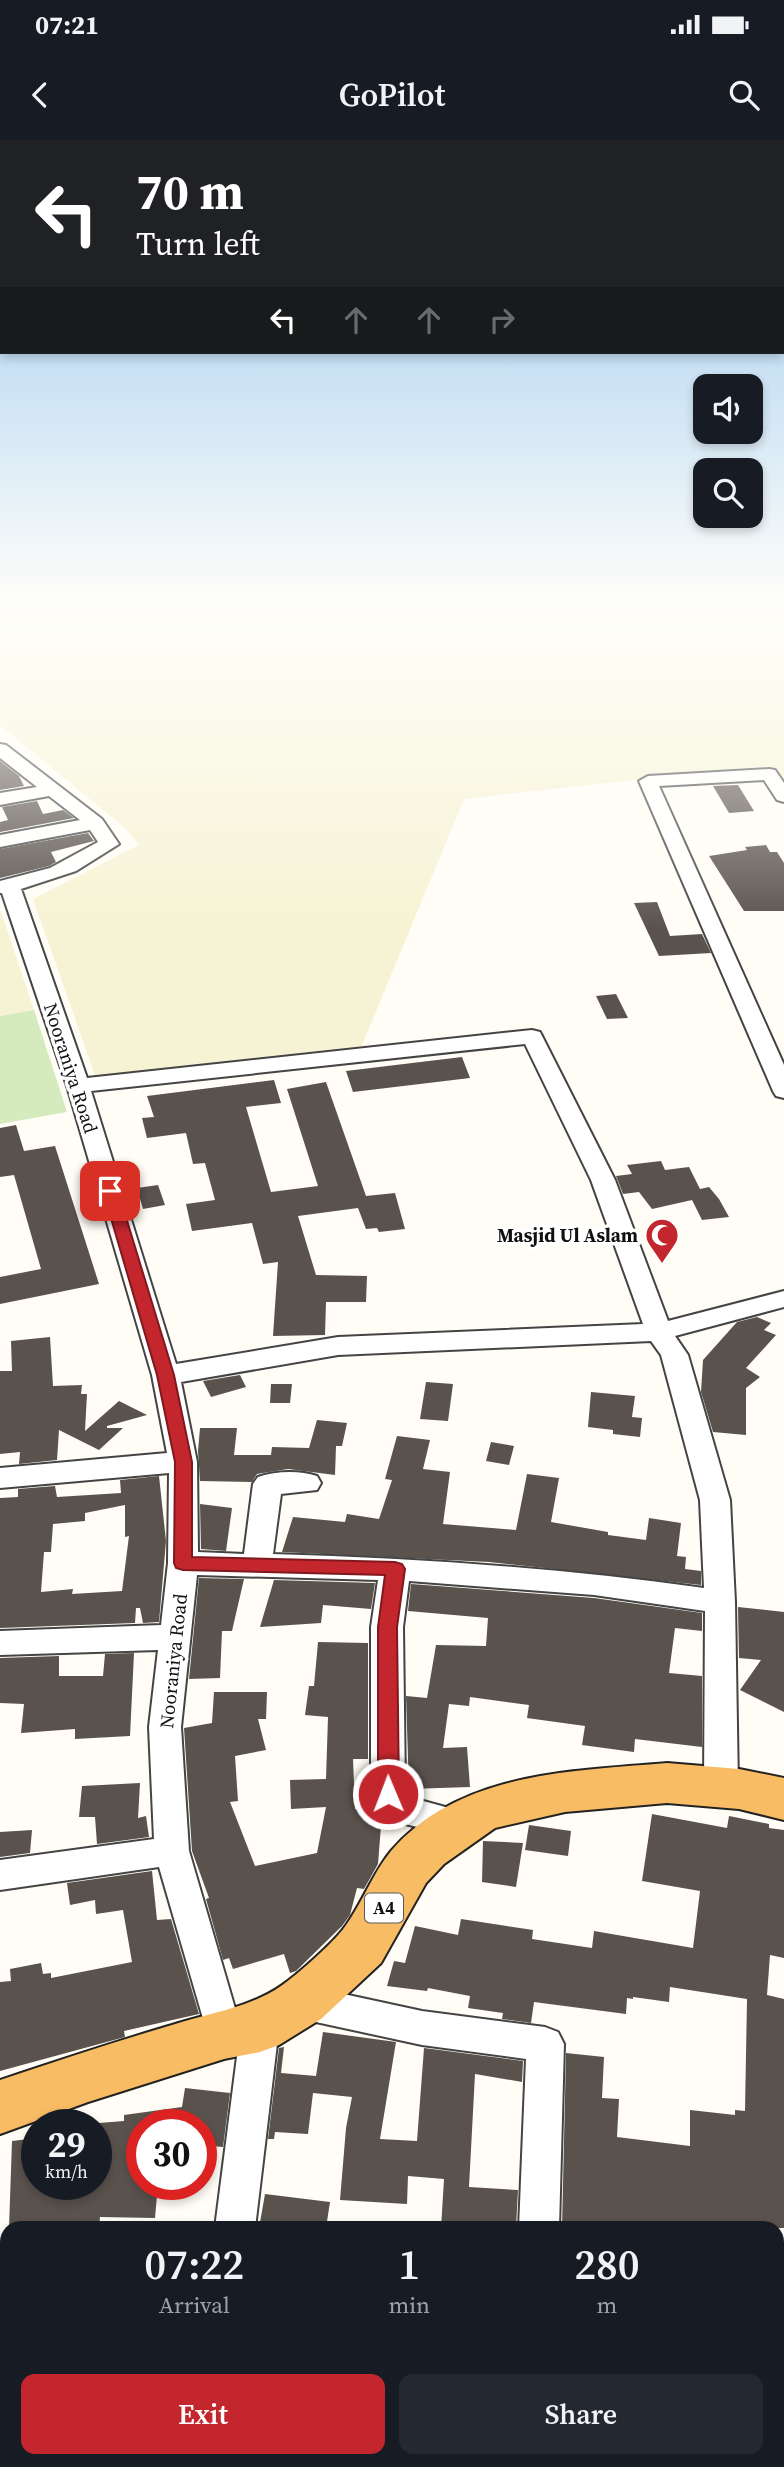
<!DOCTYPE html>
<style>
:root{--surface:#171b24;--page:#242831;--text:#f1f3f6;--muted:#9ea1a6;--accent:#c4262e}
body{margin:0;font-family:"Source Serif 4",serif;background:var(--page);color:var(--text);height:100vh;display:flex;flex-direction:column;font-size:26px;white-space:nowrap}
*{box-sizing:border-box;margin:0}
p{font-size:23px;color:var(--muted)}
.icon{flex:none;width:38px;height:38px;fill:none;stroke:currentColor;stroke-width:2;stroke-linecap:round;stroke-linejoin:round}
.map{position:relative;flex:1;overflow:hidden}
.drawer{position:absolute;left:0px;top:2081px;width:784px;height:247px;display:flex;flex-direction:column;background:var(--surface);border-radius:21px 21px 0 0;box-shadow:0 4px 10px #0003}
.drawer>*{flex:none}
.guide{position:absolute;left:0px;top:0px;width:784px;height:214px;box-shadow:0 4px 10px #0003;background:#202124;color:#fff;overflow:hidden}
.controls{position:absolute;left:693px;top:234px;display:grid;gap:14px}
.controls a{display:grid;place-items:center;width:70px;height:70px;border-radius:14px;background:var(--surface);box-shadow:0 4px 10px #0003;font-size:35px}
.speed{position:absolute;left:21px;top:1969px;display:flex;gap:14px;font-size:35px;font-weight:700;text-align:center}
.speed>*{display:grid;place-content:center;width:91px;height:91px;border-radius:50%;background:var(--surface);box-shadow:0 4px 10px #0003;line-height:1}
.speed small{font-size:18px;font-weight:400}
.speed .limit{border:10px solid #d22;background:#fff;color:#111}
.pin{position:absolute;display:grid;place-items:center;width:60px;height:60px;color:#fff;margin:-30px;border-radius:14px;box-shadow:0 4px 10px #0006}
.me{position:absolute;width:77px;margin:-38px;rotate:359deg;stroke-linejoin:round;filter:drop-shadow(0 0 5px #0008)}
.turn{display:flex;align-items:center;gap:24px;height:147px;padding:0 21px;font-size:32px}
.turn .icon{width:91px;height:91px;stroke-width:2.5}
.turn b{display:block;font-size:49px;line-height:60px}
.lanes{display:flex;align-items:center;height:66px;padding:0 21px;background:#0003;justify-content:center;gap:35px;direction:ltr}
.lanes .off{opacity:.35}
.eta{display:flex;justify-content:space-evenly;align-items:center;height:119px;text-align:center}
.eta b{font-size:42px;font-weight:600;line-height:49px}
.cta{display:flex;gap:14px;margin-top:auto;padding:14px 21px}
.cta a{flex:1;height:80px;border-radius:14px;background:var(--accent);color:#fff;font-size:28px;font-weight:600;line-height:80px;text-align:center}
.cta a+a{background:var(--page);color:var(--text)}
.status{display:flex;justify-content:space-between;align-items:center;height:49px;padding:0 35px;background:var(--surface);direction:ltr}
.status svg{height:19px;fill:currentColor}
header{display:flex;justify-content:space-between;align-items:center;height:91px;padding:0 21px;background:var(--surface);font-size:32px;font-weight:600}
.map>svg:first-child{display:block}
.farmland{fill:#f6f3d4}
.green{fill:#d5ebbd}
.building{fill:#5a524d;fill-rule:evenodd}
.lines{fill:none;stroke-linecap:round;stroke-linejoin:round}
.minor-casing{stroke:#444;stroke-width:4}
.trunk-casing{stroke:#222;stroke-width:4}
.minor{fill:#fff;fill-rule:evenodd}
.trunk{fill:#f7bc64;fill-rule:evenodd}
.route{fill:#c4262e;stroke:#7f191e;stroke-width:2}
.labels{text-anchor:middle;stroke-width:7;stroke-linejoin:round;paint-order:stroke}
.shield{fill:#fff;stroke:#585858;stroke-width:2}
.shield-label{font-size:18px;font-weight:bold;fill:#111}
.street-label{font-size:19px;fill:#111;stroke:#fff}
.poi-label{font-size:19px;font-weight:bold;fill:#111;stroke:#fff;text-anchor:end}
</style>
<div class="status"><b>07:21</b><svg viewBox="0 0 49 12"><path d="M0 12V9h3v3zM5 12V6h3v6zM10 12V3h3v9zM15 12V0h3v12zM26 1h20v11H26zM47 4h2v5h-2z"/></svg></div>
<header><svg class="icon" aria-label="back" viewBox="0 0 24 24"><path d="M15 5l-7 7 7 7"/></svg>GoPilot<svg class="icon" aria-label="search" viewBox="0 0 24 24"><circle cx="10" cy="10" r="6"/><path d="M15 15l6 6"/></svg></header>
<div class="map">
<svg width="784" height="2327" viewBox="0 0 784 2327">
<rect width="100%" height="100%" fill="#fffdf5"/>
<path class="farmland" d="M0,463H784V652L760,626L464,659L360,910L97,941L33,759L139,705L125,688L0,585Z
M0,771H1L34,870L0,876Z"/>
<path class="green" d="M34,870L67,972L0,984V876Z"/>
<path class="building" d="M0,621L19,636L24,646L0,650Z
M738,645L754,671L729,673L713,646Z
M37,661L43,674L63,670L74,678L0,692V682L8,680L2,667Z
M88,693L94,701L51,712L56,722L49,726L0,738V709Z
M766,705L770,712H777L784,723V771H744L709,716L747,710L745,707Z
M657,762L670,796L702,794L711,813L659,816L634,763Z
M616,854L628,878L607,879L596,856Z
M462,917L470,938L353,952L346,931Z
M274,940L281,963L246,967L271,1052L318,1046L287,949L326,942L366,1056L395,1053L405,1089L379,1092L377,1088L366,1089L358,1068L298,1076L316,1135L367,1136L366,1162H326L325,1195L273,1196L278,1122L263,1124L252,1083L192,1091L186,1064L215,1060L205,1023L193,1024L186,993L147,998L142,978L154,977L147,956Z
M16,985L24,1011L55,1006L99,1144L0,1164V1137L41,1129L14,1035L0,1037V988Z
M661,1021L665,1030L689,1027L700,1049L709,1047L719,1059L729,1077L702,1080L692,1060L652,1069L639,1052L623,1054L616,1036L632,1034L627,1025Z
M158,1045L165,1065L143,1069L137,1048Z
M757,1177L771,1183L764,1190L776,1195L746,1228L760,1237L746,1248V1295L713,1292L701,1252L703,1220L737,1182Z
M50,1197L53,1246L82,1245L81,1254H87L85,1291L119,1261L147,1275L107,1286V1288H123L99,1310L59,1290L57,1320L19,1324L20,1312L0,1314V1231H12L11,1201Z
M240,1235L246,1247L211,1257L203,1241Z
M426,1242L453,1244L448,1281L420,1279Z
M271,1244H292L290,1263H270Z
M591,1252L635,1256L632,1277L642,1278L640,1297L613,1294V1290L588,1287Z
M317,1280L347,1283L342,1306H336L335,1335L288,1329L257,1334L252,1342L200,1341L198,1311L200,1288H237L234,1315H271L272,1307L309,1308Z
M397,1296L430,1300L423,1329L450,1332L443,1384L516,1390L527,1334L559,1338L551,1382L608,1392V1395L646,1400L649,1378L681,1383L677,1416L686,1417L685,1429L701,1431V1445L489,1422L282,1412L293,1377L345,1382L347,1374L379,1379L392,1340L385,1339Z
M491,1302L514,1306L509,1325L486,1321Z
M159,1336L166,1401L159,1482L143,1483L140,1468H136L135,1483L0,1488V1358L18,1357V1349L55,1346L57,1357L121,1353L120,1340ZM125,1365V1397L129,1396L122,1451L72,1454L73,1449L41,1452L44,1412H51L53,1384L85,1381V1373Z
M200,1364L232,1368L226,1411L201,1409Z
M199,1438L244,1439L232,1491H222L220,1538L189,1539Z
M274,1440L375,1443L371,1469L323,1465L321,1483L260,1487Z
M411,1444L594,1458L702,1473V1491L675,1488L669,1533L702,1536V1607L635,1599L634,1612L582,1605L585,1586L527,1578L529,1565L470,1557L469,1566L449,1564L443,1608L467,1607L470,1647L409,1649L406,1556L427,1558L436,1505L486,1506L488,1478L408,1471Z
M738,1467L784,1472V1572L740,1550L761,1520L739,1518Z
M318,1502L368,1503V1619H353L355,1669H377L382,1673L378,1724L364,1749L357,1748L350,1775L342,1786L296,1831L290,1833L284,1814L233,1829L229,1818L223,1820L206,1759L209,1758L192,1711L184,1588L212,1583L214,1552H267L266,1579H258L266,1610L235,1616L238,1661L230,1662L255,1726L317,1713L326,1667L291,1669L290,1640L326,1639L328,1577L305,1575L309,1546H314Z
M134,1513L130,1596L75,1599V1589L21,1593L24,1564L0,1563V1518L59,1516V1536H103L105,1514Z
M140,1643L138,1678L146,1676L149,1697L97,1704L95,1677H79L82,1646Z
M652,1674L727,1688L729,1676L769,1684V1688L784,1690V1818L770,1815L767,1855L784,1859V2088H562L566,1913L604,1917L602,1958L619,1959L617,1997L690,2006V1970L735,1975V1970L745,1971L747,1859L670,1847L669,1862L633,1857V1859L627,1858L626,1874L534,1862L531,1883L502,1879L503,1873L468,1868L470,1856L428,1848L427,1851L387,1846L394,1821L405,1823L415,1786L458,1795L461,1779L533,1790L532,1799L592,1808L594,1791L693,1808L700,1751L642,1741Z
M529,1685L571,1691L568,1716L525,1710Z
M32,1690L30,1713L0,1717V1692Z
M483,1701L523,1703L516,1747L482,1742Z
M152,1731L157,1780L171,1779L199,1874L124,1891L125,1897L0,1931V1842L11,1841L10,1829L41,1823L43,1834L51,1833V1838L132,1822L123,1770L96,1774L95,1760L70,1765L67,1743Z
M323,1892L396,1902L380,1999L417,2001L424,1908L523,1921L522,1942L475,1934L469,2047L518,2050L516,2088H441L444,2039L408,2036L407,2064L340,2060L346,1988L352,1957L313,1953L308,1994L275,1992L274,1999H268L279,1908L284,1907L281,1933L316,1936Z
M185,1948L230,1953L223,2007L201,2005V1984H142V1982V2044H158L155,2078L100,2077L99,2088H9L12,2001L37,1998V2044H96V1986L99,1983L124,1981V1975L182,1967Z
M265,2054L330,2062L326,2088H259Z"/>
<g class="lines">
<defs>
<path id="minor" d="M0,604L6,605L102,679L119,704L76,731L21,749L87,938L532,890L540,892L615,1040L668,1181L784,1151V1167L675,1196L688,1215L730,1360L735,1462L738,1647L733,1657L721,1661L709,1657L704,1647L705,1471L594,1455L409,1441L403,1487L405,1649L416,1659L471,1674L476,1684L471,1694L459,1698L394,1681L376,1664L371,1654V1487L378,1440L197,1435L181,1587L189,1711L241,1889L247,1875L260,1870L273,1875L279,1887L255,2088H215L239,1901L237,1906L224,1911L211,1906L159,1727L0,1750V1720L154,1699L149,1587L158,1510L0,1515V1491L161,1485L168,1423L169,1333L0,1348V1328L167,1313L152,1235L67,946L2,753H0V741L50,728L98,702L90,690L0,707V695L80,680L49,656L0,665V653L37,647L0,618ZM525,904L591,1040L643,1184L338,1197L176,1224L91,951ZM651,1201L661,1215L700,1360L704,1448C561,1428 418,1418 273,1414L281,1354L317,1350L321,1343L317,1336C299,1330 276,1331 258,1337L253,1344L244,1414L198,1412L197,1322L181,1242L338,1215Z
M769,629L775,630L784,643V662L777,660L764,640L659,646L784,925V958L776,956L773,951L639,641L648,636Z
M302,1845L422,1871L545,1887L558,1892L564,1904L559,2088H519L526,1919L422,1905L302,1879L289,1874L284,1862L289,1850Z
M184,2320H228L227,2327H183Z
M510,2320H554V2327H510Z"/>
<path id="trunk" d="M667,1623L739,1629L784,1638V1680L739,1669L667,1663L565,1672L495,1688L444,1724L426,1743L381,1823L321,1879L279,1905L260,1912L224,1919L88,1962L0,1994V1940C57,1921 114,1902 172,1885C209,1873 249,1868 281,1846C297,1835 333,1803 344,1788C362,1764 372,1734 391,1711C459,1632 572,1631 667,1623Z"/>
</defs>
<use href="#minor" class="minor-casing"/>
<use href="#trunk" class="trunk-casing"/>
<use href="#minor" class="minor"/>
<use href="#trunk" class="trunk"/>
</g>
<linearGradient id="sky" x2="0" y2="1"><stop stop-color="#95c6ee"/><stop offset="0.59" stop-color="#fffefa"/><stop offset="1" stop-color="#fffefa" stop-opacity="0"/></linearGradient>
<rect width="784" height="789" fill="url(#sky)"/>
<path class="route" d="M110,1047L118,1051L174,1235L192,1322V1417L395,1422L402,1424L405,1429L397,1487L399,1654L396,1660L388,1662L381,1660L378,1654V1487L385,1435L183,1430L176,1428L174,1423L175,1322L157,1235L103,1051Z"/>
<defs>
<symbol id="mosque-pin" viewBox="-11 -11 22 30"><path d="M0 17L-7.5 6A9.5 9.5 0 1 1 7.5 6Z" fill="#c4262e" stroke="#fff"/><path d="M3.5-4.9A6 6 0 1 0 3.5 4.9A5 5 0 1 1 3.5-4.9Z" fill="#fff"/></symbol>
</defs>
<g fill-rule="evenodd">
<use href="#mosque-pin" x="643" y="1076" width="38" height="52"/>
</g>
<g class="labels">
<rect class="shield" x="365" y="1753.5" width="38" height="29" rx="5"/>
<g class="shield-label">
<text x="384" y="1774">A4</text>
</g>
<g class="street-label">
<text transform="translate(71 928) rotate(72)" y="7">Nooraniya Road</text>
<text transform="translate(173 1521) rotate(-84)" y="7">Nooraniya Road</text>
</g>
<g class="poi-label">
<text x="638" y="1102">Masjid Ul Aslam</text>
</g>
</g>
</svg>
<div class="controls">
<a><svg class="icon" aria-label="sound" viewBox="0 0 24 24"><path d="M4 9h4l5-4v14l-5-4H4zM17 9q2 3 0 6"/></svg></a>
<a><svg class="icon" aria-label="search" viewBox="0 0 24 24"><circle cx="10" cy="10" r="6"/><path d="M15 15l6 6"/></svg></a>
</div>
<div class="speed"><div>29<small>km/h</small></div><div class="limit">30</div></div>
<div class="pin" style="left:110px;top:1051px;background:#d93025"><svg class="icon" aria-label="arrive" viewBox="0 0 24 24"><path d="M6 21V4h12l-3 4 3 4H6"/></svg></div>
<svg class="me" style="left:388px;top:1654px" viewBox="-20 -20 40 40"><circle r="17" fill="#c4262e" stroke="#fff" stroke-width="3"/><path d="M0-11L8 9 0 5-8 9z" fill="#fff"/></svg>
<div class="guide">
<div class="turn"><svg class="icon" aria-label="left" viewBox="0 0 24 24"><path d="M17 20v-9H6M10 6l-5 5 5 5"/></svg><div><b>70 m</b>Turn left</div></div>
<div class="lanes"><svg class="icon" aria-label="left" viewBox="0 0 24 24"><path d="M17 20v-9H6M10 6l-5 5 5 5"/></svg><svg class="icon off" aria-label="ahead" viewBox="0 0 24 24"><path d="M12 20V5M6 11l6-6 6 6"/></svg><svg class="icon off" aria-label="ahead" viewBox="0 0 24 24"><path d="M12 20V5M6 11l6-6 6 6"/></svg><svg class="icon off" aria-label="right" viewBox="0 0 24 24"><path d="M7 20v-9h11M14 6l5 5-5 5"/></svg></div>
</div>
<section class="drawer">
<div class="eta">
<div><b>07:22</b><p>Arrival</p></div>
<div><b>1</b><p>min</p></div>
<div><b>280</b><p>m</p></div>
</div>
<div class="cta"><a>Exit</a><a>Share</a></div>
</section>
</div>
